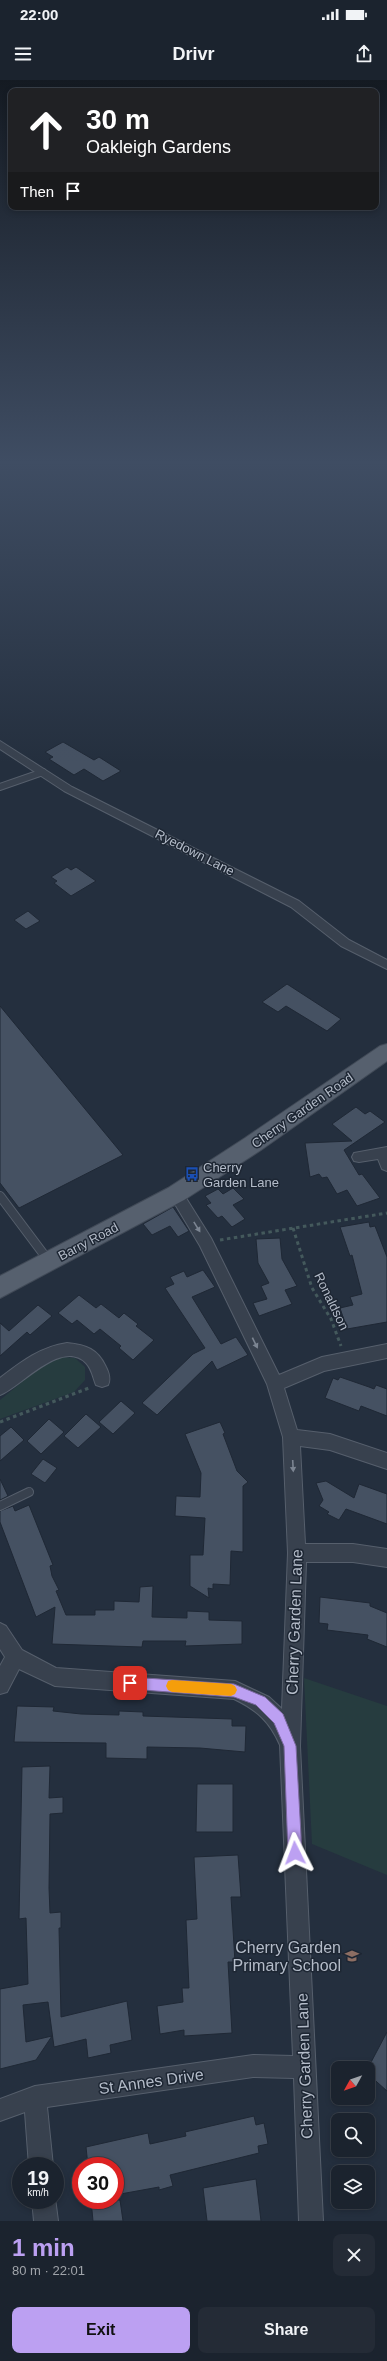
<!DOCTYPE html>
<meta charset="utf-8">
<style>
:root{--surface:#1b232e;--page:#242b36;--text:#f1f3f6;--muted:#a0a4aa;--line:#39404a;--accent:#bca0f2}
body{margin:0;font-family:Arial,sans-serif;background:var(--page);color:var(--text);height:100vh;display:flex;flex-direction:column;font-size:15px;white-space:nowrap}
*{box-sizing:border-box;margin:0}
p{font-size:13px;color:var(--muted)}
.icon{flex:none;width:22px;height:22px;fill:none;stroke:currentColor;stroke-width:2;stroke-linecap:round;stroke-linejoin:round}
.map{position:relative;height:2141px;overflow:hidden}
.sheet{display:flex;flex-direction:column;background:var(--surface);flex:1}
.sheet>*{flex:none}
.top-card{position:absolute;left:8px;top:8px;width:371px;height:122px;border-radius:8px;box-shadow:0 2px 6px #0003,0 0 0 1px var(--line);background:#202124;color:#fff;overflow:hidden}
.needle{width:26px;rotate:230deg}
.buttons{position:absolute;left:331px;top:1981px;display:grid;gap:8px}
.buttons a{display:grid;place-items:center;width:44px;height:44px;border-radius:8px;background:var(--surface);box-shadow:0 2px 6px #0003,0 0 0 1px var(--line);font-size:20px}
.speed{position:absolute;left:12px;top:2077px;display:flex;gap:8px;font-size:20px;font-weight:700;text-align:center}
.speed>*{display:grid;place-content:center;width:52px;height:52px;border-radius:50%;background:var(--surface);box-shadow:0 2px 6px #0003,0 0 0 1px var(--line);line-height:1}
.speed small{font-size:10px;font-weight:400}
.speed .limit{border:6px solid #d22;background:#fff;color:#111}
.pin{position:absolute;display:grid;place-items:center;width:34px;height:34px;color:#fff;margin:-17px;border-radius:8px;box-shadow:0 2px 6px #0006}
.me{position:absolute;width:44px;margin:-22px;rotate:357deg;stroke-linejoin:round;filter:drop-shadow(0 0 3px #0008)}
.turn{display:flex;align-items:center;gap:14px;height:84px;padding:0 12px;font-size:18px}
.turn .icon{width:52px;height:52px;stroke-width:2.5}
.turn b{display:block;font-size:28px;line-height:34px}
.then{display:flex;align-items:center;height:38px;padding:0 12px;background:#0003;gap:8px;font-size:15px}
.round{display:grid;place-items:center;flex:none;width:42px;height:42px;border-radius:8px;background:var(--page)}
.headline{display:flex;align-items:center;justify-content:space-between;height:68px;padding:0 12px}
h1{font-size:24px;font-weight:800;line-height:30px;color:var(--accent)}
.primary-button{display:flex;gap:8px;margin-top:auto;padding:8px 12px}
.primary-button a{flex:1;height:46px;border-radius:8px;background:var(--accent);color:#111;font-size:16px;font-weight:800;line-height:46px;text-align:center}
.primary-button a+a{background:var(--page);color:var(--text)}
.status{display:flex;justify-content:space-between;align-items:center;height:28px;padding:0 20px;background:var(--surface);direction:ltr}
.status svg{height:11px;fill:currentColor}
header{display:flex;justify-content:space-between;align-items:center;height:52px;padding:0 12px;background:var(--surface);font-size:18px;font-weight:800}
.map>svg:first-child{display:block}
.green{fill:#263c3f}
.building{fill:#455162;stroke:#1f2835}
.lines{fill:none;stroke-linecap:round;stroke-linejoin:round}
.service-far1-casing{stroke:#565f6c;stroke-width:8}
.service-casing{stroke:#565f6c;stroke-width:10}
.minor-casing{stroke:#565f6c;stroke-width:2}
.primary-casing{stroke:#414a57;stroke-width:2}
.path{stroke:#44595c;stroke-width:3;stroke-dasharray:3.5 3.5;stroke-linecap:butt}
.service-far1{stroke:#38414e;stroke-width:6}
.service{stroke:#38414e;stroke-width:8}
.minor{fill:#38414e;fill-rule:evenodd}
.primary{fill:#56606e;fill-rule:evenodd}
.oneway{fill:#7c8592}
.route{fill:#bca0f2;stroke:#7a689d}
.slow{fill:#f59e0b}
.labels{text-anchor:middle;stroke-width:3;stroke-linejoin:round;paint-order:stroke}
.street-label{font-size:13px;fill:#b4bcc9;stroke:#1d2633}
.poi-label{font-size:13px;fill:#b4bcc9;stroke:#1d2633;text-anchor:start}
.near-street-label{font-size:16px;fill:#b4bcc9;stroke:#1d2633}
.near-poi-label{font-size:16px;fill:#b4bcc9;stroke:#1d2633;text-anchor:end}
</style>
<div class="status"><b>22:00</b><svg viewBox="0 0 49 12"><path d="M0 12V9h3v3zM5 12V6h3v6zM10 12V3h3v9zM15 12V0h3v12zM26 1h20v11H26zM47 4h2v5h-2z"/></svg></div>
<header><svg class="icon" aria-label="menu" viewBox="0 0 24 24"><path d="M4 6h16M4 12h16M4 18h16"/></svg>Drivr<svg class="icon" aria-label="share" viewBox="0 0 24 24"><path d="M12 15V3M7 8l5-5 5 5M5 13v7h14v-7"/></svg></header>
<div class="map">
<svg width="387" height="2141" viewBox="0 0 387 2141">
<rect width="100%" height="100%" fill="#242f3e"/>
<path class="green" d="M61,1277L75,1278L85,1287V1300L74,1312L0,1339V1320L45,1283Z
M304,1598L387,1626V1795L312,1764Z"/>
<path class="building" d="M63,662L94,680L99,677L121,691L103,701L84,689L74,695L49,679L53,677L45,672Z
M67,787L71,790L76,787L96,801L71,816L54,803L57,801L51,797Z
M28,831L40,841L26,849L14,840Z
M287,904L341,939L327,951L286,926L278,932L262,922Z
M0,926L123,1075L19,1128L0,1103Z
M356,1027L365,1034L370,1031L385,1042L344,1070L359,1095L362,1094L380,1118L357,1126L347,1110L337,1114L327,1097L322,1098L319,1094L310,1097L305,1063L352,1061L332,1044Z
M233,1108L244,1119L233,1125L245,1139L232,1147L222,1136L218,1138L206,1125L211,1123L205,1116L218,1109L223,1114Z
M173,1127L189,1151L178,1157L170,1146L152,1155L143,1144Z
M369,1142L370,1147L375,1146L387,1177V1242L347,1249L340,1228L353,1225L350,1217L362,1214L352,1175L350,1176L340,1147Z
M280,1158L282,1179L297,1206L285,1210L292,1224L259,1236L253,1223L267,1219L261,1206L269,1203L258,1183L256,1159Z
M203,1190L215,1207L192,1217L221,1264L236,1257L248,1275L217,1290L212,1281L157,1335L142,1323L193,1274L205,1268L165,1208L174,1204L170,1197L184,1191L187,1197Z
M79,1215L96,1228L101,1224L119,1238L124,1233L138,1244L136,1246L154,1260L133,1280L119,1268L121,1266L100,1249L94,1254L77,1240L72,1244L58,1233Z
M38,1225L52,1236L30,1255L27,1252L0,1276V1243L9,1251Z
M340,1297L369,1307L374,1309L376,1305L387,1309V1336L361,1326L359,1331L325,1318L333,1298L338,1300Z
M121,1321L135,1333L113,1354L99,1342Z
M86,1334L101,1347L78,1368L64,1356Z
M49,1339L64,1352L41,1374L27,1361Z
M220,1342L225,1353L223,1354L237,1391L248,1402L243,1406V1472L231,1471L230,1505L213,1504V1509L208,1508L209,1518L190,1506V1475H203L205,1438L175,1436L176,1416L200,1417L201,1393L185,1354Z
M11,1347L24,1360L0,1381V1356Z
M43,1379L57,1388L45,1403L31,1394Z
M0,1399L8,1416L0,1420Z
M326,1401L354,1418L359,1404L387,1414V1444L346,1429L339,1440L327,1434L329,1432L319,1426L323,1420L316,1403Z
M29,1425L53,1485L50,1486L52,1496L59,1510L56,1511L66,1535H95V1530H114V1521L139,1522L140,1507L153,1506L152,1537L187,1538V1531L209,1532V1540L242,1541V1564L185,1566L186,1561H143L142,1567L52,1564L55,1527L36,1537L0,1442V1431L13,1426L15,1431Z
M320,1517L370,1523V1526L387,1533V1567L367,1559L368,1555L327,1550L328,1544L319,1543Z
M17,1626L54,1627L53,1631L81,1634L119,1635V1631L143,1632V1636L232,1639V1646H246L245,1672L200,1668L147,1667V1679L106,1678V1663L14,1662Z
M50,1686L49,1718L63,1717V1733L50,1734L49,1808L50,1833L61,1832V1848H59L61,1937L127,1921L132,1960L110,1965L111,1973L88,1978L86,1959L54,1967L48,1922L23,1925L26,1962L52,1956L36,1980L0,1989V1909L28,1904L26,1838L19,1839L22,1687Z
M197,1704H233V1752H196Z
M238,1775L241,1817H231L235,1882H228L232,1953L184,1956V1950L160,1954L157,1926L183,1922L182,1908H189L186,1840L197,1839L194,1777Z
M387,1952V2011L368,1994V1988Z
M254,2036L256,2045L264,2043L268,2064L258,2066L259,2073L170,2095L173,2106L159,2110V2107L115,2115V2086H88L86,2067L148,2053L150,2064L186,2056L185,2052Z
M256,2099L261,2141H207L203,2108Z
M91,2120H120L123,2141H93Z"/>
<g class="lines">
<defs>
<path id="service-far1" d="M0,707L43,692"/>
<path id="service" d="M0,1116L48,1180
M0,1426L29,1412"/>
<path id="minor" d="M0,661L72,707L299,821L349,860L387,880V889L341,866L291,827L64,711L0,669Z
M387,1067V1091L382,1089L378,1079L359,1082L354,1081L352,1077L354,1073Z
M176,1108L181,1110L211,1158L279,1295L322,1277L387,1264V1278L324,1291L284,1308L297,1350L330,1354L387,1373V1389L330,1370L300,1366L305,1464H353L387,1469V1487L353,1482H306L300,1666L323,2141H299L294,1998L253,1997L47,2027L53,2086H29L25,2032L0,2041V2019L35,2006L253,1975L293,1976L280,1665C270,1642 257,1630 234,1619L55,1606L19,1589L7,1612L0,1614V1586L5,1577L0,1569V1543L6,1546L22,1570L56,1588L235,1601L269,1617L282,1629L288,1473L283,1357L267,1304L200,1166L169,1114L171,1110Z
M67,1263C86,1265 98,1269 106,1287C109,1293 111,1299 108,1305L102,1307L96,1305C93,1298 92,1289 86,1283C61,1258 20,1308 0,1315V1298C21,1282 40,1267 67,1263Z
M55,2118L58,2141H34L32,2120H55Z"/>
<path id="primary" d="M387,964V981L261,1070L184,1120L0,1218V1196L168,1108L245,1058L380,966Z"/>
</defs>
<use href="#service-far1" class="service-far1-casing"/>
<use href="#service" class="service-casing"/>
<use href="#minor" class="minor-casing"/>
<use href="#primary" class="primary-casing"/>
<path class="path" d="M293,1148L312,1208L331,1239L341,1266
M220,1160L387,1133
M0,1342L89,1308"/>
<use href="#service-far1" class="service-far1"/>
<use href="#service" class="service"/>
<use href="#minor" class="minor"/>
<use href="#primary" class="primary"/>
</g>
<defs><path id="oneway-solid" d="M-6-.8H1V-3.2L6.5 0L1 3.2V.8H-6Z"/></defs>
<g class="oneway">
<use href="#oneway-solid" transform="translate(197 1147) rotate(58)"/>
<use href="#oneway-solid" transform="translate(255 1263) rotate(64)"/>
<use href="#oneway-solid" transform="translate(293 1386) rotate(87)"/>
</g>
<linearGradient id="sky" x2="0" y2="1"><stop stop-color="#141a22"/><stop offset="0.56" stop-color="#3f4d63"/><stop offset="1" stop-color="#3f4d63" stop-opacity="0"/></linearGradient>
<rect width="387" height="683" fill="url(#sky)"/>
<path class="route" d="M130,1597L234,1604L265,1617L283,1634L296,1666L302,1773L300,1778L295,1779L290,1778L288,1773L284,1666L274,1643L256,1625L234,1617L130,1609L125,1607L124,1603L125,1598Z"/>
<path class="slow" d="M172,1600L231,1604L235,1606L237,1610L235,1614L231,1616L172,1612L168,1610L166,1606L168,1601Z"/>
<defs>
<symbol id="bus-bare" viewBox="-9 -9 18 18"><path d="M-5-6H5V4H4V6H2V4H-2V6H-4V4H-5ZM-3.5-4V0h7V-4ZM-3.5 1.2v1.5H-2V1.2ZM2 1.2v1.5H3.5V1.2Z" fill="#1a4fb4" stroke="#1d2633" stroke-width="2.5" paint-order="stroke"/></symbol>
<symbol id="school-bare" viewBox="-9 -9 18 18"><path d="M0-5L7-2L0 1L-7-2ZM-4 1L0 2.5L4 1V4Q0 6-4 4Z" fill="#8d6e63" stroke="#1d2633" stroke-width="2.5" paint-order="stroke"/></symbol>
</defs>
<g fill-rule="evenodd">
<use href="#bus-bare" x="182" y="1084" width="20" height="20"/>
<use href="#school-bare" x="342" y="1866" width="20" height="20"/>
</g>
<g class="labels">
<g class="street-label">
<text transform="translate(195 772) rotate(27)" y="5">Ryedown Lane</text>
<text transform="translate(302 1030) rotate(-35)" y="5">Cherry Garden Road</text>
<text transform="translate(88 1161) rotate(-28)" y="5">Barry Road</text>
<text transform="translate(332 1221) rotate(64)" y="5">Ronaldson</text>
</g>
<g class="poi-label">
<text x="203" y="1092">Cherry<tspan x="203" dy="15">Garden Lane</tspan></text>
</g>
<g class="near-street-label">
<text transform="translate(294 1542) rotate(-88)" y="6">Cherry Garden Lane</text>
<text transform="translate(304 1986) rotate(-92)" y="6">Cherry Garden Lane</text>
<text transform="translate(151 2001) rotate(-8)" y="6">St Annes Drive</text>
</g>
<g class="near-poi-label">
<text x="341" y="1873">Cherry Garden<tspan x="341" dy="18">Primary School</tspan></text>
</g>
</g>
</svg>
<div class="buttons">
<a><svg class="needle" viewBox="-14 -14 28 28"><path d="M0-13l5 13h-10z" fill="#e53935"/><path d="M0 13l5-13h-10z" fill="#a0a4aa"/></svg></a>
<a><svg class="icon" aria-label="search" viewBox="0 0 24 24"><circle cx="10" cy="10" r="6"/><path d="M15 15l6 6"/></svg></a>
<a><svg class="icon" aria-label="layers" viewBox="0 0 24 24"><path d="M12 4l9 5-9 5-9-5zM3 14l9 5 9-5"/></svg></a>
</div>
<div class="speed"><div>19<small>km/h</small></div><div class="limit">30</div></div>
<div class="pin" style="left:130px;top:1603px;background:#d93025"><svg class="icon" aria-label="arrive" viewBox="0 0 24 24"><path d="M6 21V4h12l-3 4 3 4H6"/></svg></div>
<svg class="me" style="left:295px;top:1773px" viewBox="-20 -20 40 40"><path d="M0-17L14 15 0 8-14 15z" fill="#bca0f2" stroke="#fff" stroke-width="4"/></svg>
<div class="top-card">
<div class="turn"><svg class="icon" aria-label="ahead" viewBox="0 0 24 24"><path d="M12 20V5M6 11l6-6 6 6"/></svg><div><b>30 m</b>Oakleigh Gardens</div></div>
<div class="then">Then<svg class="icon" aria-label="arrive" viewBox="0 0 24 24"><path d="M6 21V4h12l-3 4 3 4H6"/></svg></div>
</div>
</div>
<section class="sheet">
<div class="headline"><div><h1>1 min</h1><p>80 m · 22:01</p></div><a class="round"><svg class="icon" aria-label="close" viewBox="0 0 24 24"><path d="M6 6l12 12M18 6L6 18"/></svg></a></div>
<div class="primary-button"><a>Exit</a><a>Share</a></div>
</section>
